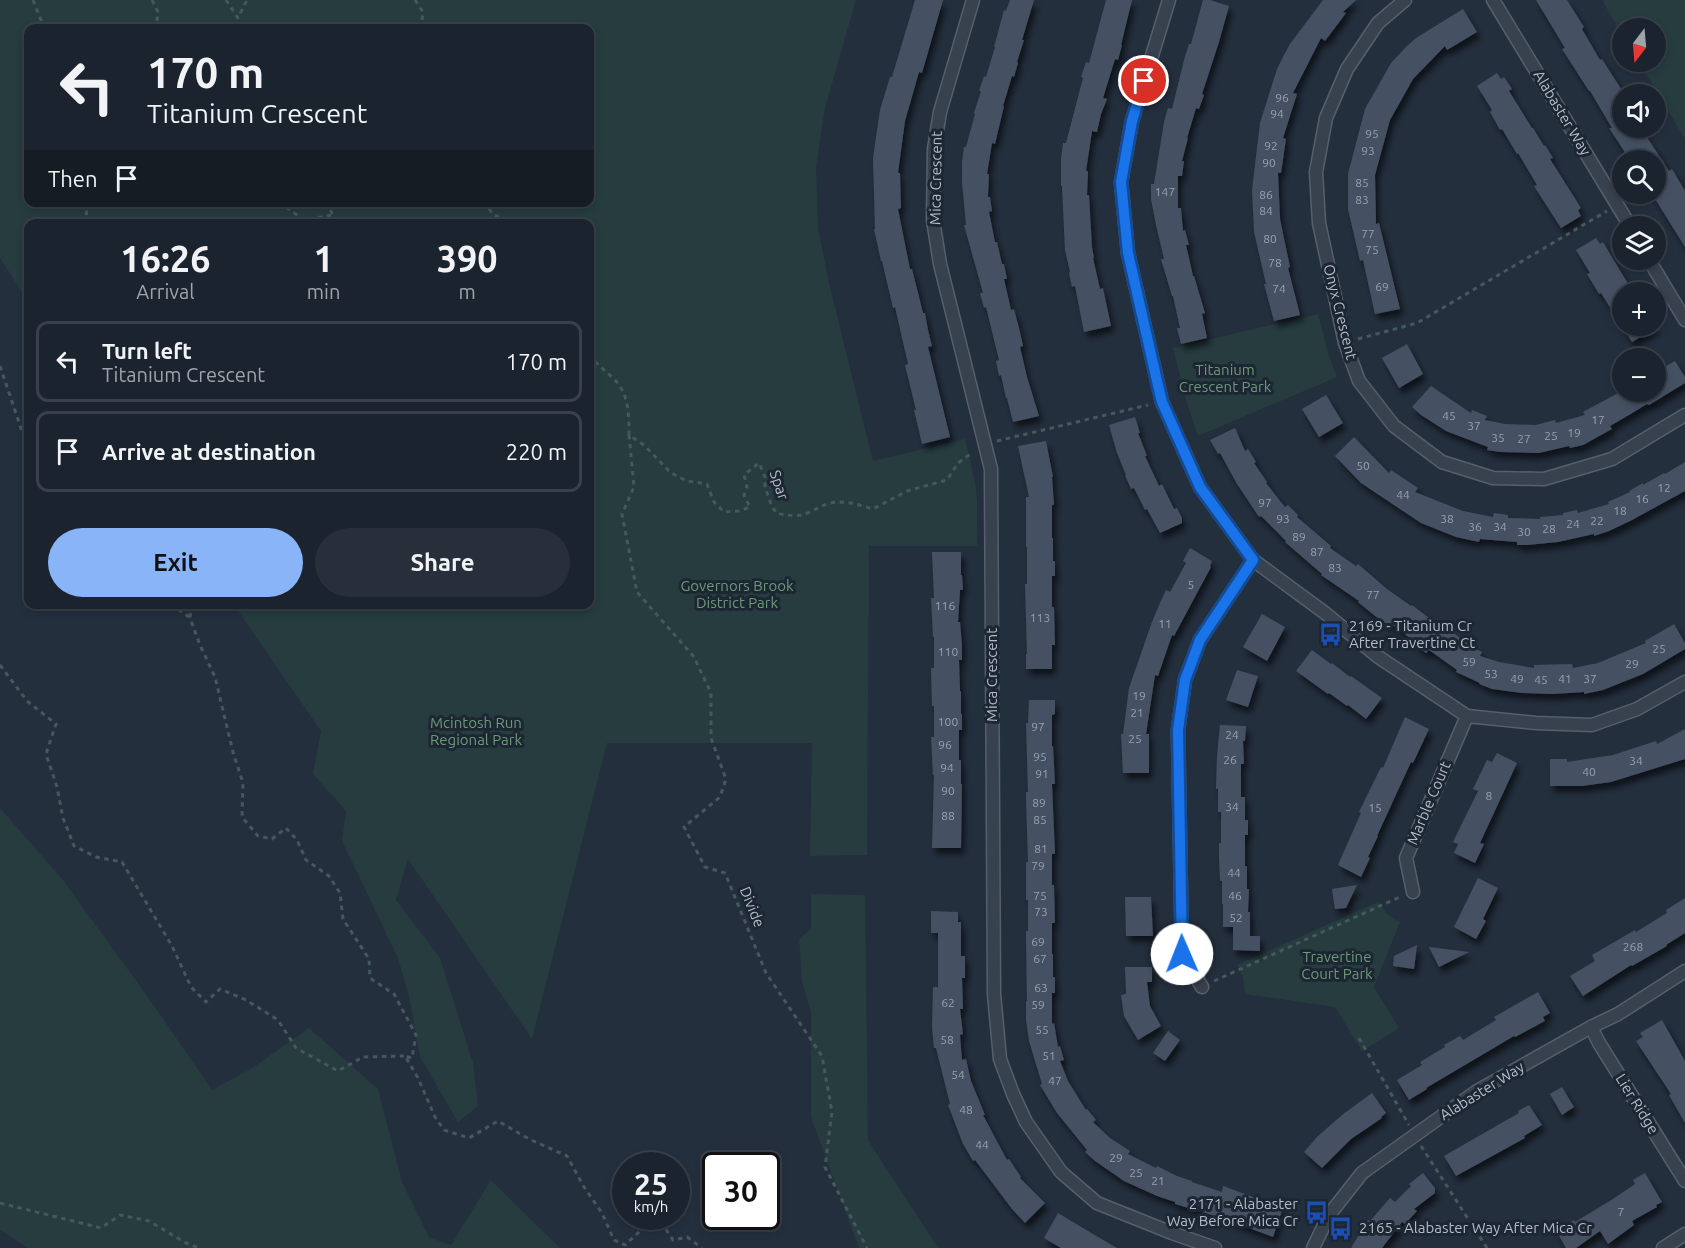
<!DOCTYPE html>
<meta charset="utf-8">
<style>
:root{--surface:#1b232e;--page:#282f3a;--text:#f1f3f6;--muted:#a0a4aa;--line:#39404a;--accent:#8ab4f8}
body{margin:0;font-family:Ubuntu,sans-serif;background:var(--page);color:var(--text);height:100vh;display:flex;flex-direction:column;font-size:22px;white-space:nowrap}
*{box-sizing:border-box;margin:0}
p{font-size:20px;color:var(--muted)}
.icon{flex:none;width:33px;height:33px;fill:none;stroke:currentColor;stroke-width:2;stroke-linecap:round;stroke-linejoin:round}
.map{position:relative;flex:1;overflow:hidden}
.panel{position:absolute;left:24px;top:219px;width:570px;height:390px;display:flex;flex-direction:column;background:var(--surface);border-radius:12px;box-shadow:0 3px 9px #0003,0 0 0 2px var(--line)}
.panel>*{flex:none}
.hud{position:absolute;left:24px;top:24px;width:570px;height:183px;border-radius:12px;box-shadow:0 3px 9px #0003,0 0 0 2px var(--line);background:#1b232e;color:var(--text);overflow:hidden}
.needle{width:39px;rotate:196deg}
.tools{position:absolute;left:1612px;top:18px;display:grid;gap:12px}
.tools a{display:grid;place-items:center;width:54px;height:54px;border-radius:50%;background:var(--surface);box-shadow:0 3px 9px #0003,0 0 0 2px var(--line);font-size:30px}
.speed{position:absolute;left:612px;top:1152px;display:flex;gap:12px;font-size:30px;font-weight:700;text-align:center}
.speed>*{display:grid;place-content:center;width:78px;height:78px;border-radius:50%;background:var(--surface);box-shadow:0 3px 9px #0003,0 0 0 2px var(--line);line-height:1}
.speed small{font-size:15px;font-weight:400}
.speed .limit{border:3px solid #111;border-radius:9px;background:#fff;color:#111}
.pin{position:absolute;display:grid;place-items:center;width:51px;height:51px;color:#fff;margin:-26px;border:3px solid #fff;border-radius:50%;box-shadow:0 2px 6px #0007}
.me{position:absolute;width:66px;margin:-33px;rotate:359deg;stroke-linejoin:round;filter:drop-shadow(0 0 4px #0008)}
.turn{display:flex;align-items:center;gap:21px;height:126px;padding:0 24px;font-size:27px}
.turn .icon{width:78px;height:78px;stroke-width:2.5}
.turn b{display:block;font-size:42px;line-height:51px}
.then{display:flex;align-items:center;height:57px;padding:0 24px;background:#0003;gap:12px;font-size:22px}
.eta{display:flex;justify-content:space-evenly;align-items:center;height:102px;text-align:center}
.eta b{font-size:36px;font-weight:700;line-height:42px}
.action{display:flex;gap:12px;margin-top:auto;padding:12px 24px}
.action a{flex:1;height:69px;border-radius:36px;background:var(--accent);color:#111;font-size:24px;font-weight:700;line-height:69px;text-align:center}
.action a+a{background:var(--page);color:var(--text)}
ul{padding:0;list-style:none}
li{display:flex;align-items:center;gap:18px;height:81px;margin:0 12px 9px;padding:0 12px;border:3px solid var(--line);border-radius:12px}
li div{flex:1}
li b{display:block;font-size:22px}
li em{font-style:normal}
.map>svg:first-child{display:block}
.green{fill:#263c3f;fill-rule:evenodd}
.building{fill:#455162;filter:url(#shadow)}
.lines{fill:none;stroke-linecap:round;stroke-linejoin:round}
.minor-casing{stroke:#565f6c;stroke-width:15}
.path{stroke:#44595c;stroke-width:3;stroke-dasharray:4.5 4.5;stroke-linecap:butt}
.minor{stroke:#38414e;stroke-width:12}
.route-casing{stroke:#114b97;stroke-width:15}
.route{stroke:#1a73e8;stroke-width:10}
.labels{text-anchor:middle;stroke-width:6;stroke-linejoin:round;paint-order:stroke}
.number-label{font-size:12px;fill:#98a1af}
.street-label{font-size:15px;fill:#b4bcc9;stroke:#1d2633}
.park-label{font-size:15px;fill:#6b9a76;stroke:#1d2633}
.poi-label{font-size:15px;fill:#b4bcc9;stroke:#1d2633;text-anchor:start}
</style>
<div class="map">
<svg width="1685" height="1248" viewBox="0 0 1685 1248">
<defs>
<filter id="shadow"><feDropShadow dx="3.5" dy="6" stdDeviation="3" flood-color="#0009"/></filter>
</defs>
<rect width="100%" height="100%" fill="#242f3e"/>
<path class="green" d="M0,0H856L825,108L816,167L818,228L829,283L873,461L965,439L975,482L977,499V546H869L867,855L810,856L812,743H607L532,1039L408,859L396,900L440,958L473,1063L478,1106L458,1122L420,1057L409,996L398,958L342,841L346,811L313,774L321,731L234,605L590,604V224H28V301L0,258ZM590,28V202H28V28Z
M1602,0H1685V139L1639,62H1656V28H1623V36Z
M1318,314L1328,353L1337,377L1198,436L1186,400L1173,348Z
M0,808L63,880L150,1000L212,1090L251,1069L309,1028L378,1089L402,1182L429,1237L451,1245L491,1180L560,1248H28L0,1230Z
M811,894L865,895L868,1140L938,1248H859L811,1117V1012L802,981L799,939L811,929Z
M1378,902L1386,913L1400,922L1374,987L1399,1028L1362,1051L1335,1007L1245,994L1243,977L1237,965Z"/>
<path class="building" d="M915,0H943L922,73L919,72L905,121L898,173H900L901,208L898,209L910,269H912L923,313H925L928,330L932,346L928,347L950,437L922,444L914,410H916L905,365L908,364L895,307L893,308L882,261H881L874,229H875L873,158L880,110L890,77H892Z
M1010,0H1034L1022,40H1024L1017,62L1018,63L1014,77L1012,76L1003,106H1004L995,144L992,143L987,174H989L988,197H990L992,211L989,212L995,242H997L1002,264H1004L1007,279H1004L1011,310L1014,309L1020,332L1023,346L1020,347L1027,377L1039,416L1013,422L1007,398H1006L1001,375L999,376L996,361L999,360L986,307L984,308L980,293H983L964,225H966L962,182V162L964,147H966L975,114L974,113L981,91H979L984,76L986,77L995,47H994L1004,10L1006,11Z
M1106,0H1132L1121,45H1122L1118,60L1115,59L1103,98L1107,99L1101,114L1097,132L1092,131L1086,171H1088L1087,195H1089L1092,247L1094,258H1093L1100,289L1103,288L1111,326L1084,332L1075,286L1072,287L1069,273L1070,272L1065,250L1062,186H1061V159L1063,143H1066L1083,78L1081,77L1086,62L1089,63Z
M1203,0H1210L1229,6L1219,42L1202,94L1204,95L1199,109L1196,108L1187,138H1188L1182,161H1184L1182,176H1178V208H1181L1183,231L1185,230L1189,245H1186L1193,276H1194L1205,313L1202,314L1207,338L1181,344L1177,328H1180L1173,296H1172L1161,259H1164L1156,225L1151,199V184H1154L1164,122L1168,108L1172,109L1184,60L1189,44H1191Z
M1323,0H1356L1343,12L1346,13L1325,41L1321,38L1293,93L1297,94L1283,138L1286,139L1281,173H1278L1280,219L1290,267L1288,268L1300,315L1274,321L1264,284H1266L1254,232L1252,190L1260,123L1277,69L1284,55L1290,44Z
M1536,0H1567L1584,27L1582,29L1600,60L1602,59L1623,92V128H1641L1669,171L1672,169L1685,191V247L1652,194H1656V160H1630L1609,128H1612L1590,91H1589L1562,49L1565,48Z
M1463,9L1477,32L1447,50L1445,46L1413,79L1390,120L1375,175L1376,224L1379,223L1400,309L1375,314L1363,260L1360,261L1348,209V174L1365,109L1391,63L1406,47L1416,38Z
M1497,73L1501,79L1504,77L1512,89L1509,91L1532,128H1533L1544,146L1545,145L1553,158L1550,159L1581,208L1578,210L1581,216L1561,228L1534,186L1537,185L1518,153L1517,154L1502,129L1500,130L1490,112L1492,110L1477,86Z
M1596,238L1600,244L1603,242L1633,292H1623V326H1659L1632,342L1601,293L1599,294L1587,274L1590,273L1576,250Z
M1407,344L1423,374L1399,388L1382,358Z
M1675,361L1685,377V383L1649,405L1647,404L1629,415L1610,426L1612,429L1583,445L1570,448L1569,446L1539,453L1500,452L1487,450L1488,447L1446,431L1421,415L1412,407L1431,386L1471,413L1472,410L1487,416L1485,420L1505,424L1536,425L1555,420L1556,423L1585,415L1583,412L1620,392H1656V372Z
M1326,395L1343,423L1319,437L1302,409Z
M1135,417L1140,433H1138L1147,456H1145L1159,486L1162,484L1174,509L1177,508L1182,518V523L1160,533L1147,509L1145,510L1134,488L1131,489L1125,475H1126L1117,453L1109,425Z
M1235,428L1245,451L1248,449L1256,462L1254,463L1267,482L1266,483L1285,507L1288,505L1298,515L1297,517L1331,546L1330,548L1356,566L1358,564L1387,589L1411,606L1412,605L1450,634L1452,632L1474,648L1482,652L1480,656L1499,662L1534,668V665L1572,664L1573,668L1598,663L1646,643L1645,641L1674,624L1685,643V649L1643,674L1603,690L1584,694V692L1553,694L1522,693L1492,689L1479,684L1480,683L1456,672L1457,670L1429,650L1426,653L1413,643L1414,641L1390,623L1388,625L1375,616L1358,602L1359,601L1321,575L1322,574L1285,542L1286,541L1261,516L1259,517L1237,484L1220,453L1218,454L1210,440Z
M1354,437L1389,473L1391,470L1418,488L1415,492L1463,511L1493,517L1494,513L1508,515V518L1540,519V517L1563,515V513L1577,510L1578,513L1609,504L1608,502L1630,492L1629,491L1643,483V485L1664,473L1665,474L1685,462V491L1632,520L1609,531L1594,536V534L1558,542L1527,545H1517V542L1480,539L1479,542L1456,537L1421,523L1361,483L1335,456Z
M1046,441L1053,477H1052L1054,505H1052V538H1053V561H1055V576H1052V607H1054L1055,645H1052V669H1026V654H1027L1025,584H1027V547H1026V497H1029L1018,446Z
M1190,548L1212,561L1210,566L1211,567L1174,636L1172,635L1158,676L1155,675L1146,734H1149V773H1123L1121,734H1123L1129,688L1152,622L1160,603L1166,590L1170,592L1186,563L1183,561Z
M932,552H961V575H962L963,590H960L958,622H960L962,645V660H959L960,691H961V714H962V730H959V760H961V784H962L961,848H932L934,775H933L931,737H934V706H932L931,668H934V637H933L931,598H934Z
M1262,614L1285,627L1267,661L1243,647Z
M1312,650L1331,664L1332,663L1350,677L1351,676L1382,698L1366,719L1348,705L1347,706L1329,693L1328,694L1296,671Z
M1237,670L1258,676L1248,707L1226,700Z
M1029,700H1055V714L1052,715V746H1053L1055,784H1052L1055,854H1052V885H1054L1055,923H1052V954H1053V977H1055V993H1052V1024L1054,1023L1058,1047L1060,1046L1064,1060L1060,1061L1068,1081L1086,1110L1087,1109L1096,1120L1093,1122L1110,1138L1130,1151L1128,1154L1156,1168L1157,1166L1177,1176L1192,1181V1182L1222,1192L1223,1186L1283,1208L1273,1237L1225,1219L1175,1204V1202L1157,1196L1124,1181L1095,1161L1085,1152L1087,1150L1057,1113L1040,1085L1042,1084L1029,1041L1026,1020V1001H1027L1026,937V931H1028V900H1026V862H1028L1026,798V792H1028L1026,723H1028Z
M1405,717L1429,729L1413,763L1411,762L1377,836H1378L1368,857L1370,858L1361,877L1338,865L1361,813L1359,812L1381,767L1383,768Z
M1220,725L1246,726L1245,741H1243L1244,764H1241V797H1245V820H1248V835H1245V866H1247V889H1249L1248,912H1250V936H1260V951L1233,950V927H1223V904H1222V881H1220L1219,858V843H1221V812H1218V789H1216L1217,756Z
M1685,729V759L1611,782L1582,786H1550V759H1567V762L1613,755L1656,741L1657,744Z
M1497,753L1517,763L1480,843L1484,844L1475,863L1454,853L1458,844L1453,842L1478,791L1473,789L1487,760L1492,762Z
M1478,878L1498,888L1483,919L1486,921L1476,939L1454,927Z
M1357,885L1346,908L1335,909L1332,889Z
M1125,897H1151L1153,936H1126Z
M1685,898V933L1666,945L1667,946L1632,966L1631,965L1583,996L1570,976L1595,961L1592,955L1635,930L1636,932L1667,913L1666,910Z
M931,911L958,912V922H961V956H965V978H962L963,1009H960L963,1034L960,1035L962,1060L966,1059L971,1081L985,1115H983L1007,1160L1009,1159L1021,1177L1020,1178L1045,1203L1025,1223L1012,1209L975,1160L973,1161L963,1144L948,1105L950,1104L936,1048H934L932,1027L933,987H938V933H931Z
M1417,945L1414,969L1393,966L1394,956Z
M1429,947L1469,952L1439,967Z
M1125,967H1152V982H1147L1150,1006L1161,1026L1138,1040L1124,1016L1121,995L1126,994Z
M1538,992L1550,1013L1543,1017L1545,1021L1515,1037L1514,1036L1426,1088L1427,1089L1409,1100L1397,1080L1422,1065L1420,1062L1445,1047L1444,1045L1460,1036L1463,1040L1496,1020L1494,1017Z
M1662,1020L1685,1061V1123L1669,1095L1671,1094L1636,1041L1643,1037L1640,1033Z
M1168,1031L1180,1040L1165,1061L1153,1053Z
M1562,1087L1574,1107L1562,1115L1550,1094Z
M1372,1093L1386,1113L1381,1117L1382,1118L1351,1139L1322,1168L1304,1152L1318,1136L1342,1115Z
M1529,1105L1542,1125L1524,1136L1525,1138L1456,1176L1444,1156L1519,1113L1518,1111Z
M1423,1173L1435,1188V1193L1414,1209L1417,1211L1405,1224L1402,1222L1382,1248H1351L1368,1220L1370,1221L1390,1198L1395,1202L1411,1186L1409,1184Z
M1645,1173L1662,1202L1656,1205L1657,1207L1632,1221L1634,1225L1608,1244L1600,1231L1576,1248H1566L1557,1232L1563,1229L1562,1227L1574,1220L1575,1222L1613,1199L1635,1184L1633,1180Z
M1058,1213L1093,1234L1117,1248H1061L1044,1238Z"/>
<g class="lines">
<defs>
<path id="minor" d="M973,0L940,112L934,149L933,220L940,264L991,469L994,994L1000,1059L1013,1094L1026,1122L1061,1172L1097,1203L1172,1233L1215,1248
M1169,0L1132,121L1121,182L1128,253L1162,402L1200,487L1253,560L1325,613L1377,656L1467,716L1536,723L1592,725L1637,709L1685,682
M1405,0L1378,23L1347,69L1326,118L1316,172L1319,223L1345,343L1359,381L1394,426L1442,462L1493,478L1544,479L1612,459L1685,415
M1493,0L1630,226
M1649,260L1685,320
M1413,892L1406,858L1467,716
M1202,987L1182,954L1178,730L1185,680L1200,640L1253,560
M1591,1027L1599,1043L1685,1181
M1313,1248L1329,1215L1362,1173L1477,1091L1591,1027L1618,1014L1685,971
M1663,1248L1685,1234"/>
</defs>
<use href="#minor" class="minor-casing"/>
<path class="path" d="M33,0L44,28
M152,0L158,12L156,28
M226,0L238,18L247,0
M415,0L423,12L421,28
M279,202L304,220L333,215
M326,202L338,224
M483,202L494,215L516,224
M86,224L87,202
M1358,339L1417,323L1607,211
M590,354C596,365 604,369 613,378C629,393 629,414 629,435L644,445L671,473L687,481L707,484L714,502L724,512L739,511L750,507L744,495L747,487L744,475L759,463L765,477V487L771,504L776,513C785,515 796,517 805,514C814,511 821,505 831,503C845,500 859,505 873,509L907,491L947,480L958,463L973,452
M0,366L28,449
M629,435L634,487L622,514L637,592L694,657L711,693V738L726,779L720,797L684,827L705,867L725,873L766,973L822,1056L832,1112L825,1167L867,1248
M997,441L1148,405
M171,604L189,617
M191,604L190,618L200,645L215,677L233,752L243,783L242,817L258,836L272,839L286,828L297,840L306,860L329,876L340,893L343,919L369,959L370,978L394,994L416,1035L412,1058L405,1056L418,1078L435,1117L444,1130L469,1138L498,1121L529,1139L567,1156L584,1187L602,1213L614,1240L625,1245L649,1223L665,1228L673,1240L687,1237L702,1248
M0,665L27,701L56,724L46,754L57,787L63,818L74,846L96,857L122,862L172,946L191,987L206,1002L220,989L246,1000L278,1020L296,1048L338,1071L363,1057L404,1056
M1214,981L1402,896
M1359,1038L1409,1125
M1421,1146L1487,1248
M0,1203L101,1228L120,1215L149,1221L186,1243L199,1248"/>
<use href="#minor" class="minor"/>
</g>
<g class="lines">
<defs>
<path id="route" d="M1144,81L1132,121L1121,182L1128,253L1157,381L1162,402L1200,487L1253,560L1200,640L1185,680L1178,730L1182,954"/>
</defs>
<use href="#route" class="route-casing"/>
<use href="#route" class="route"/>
</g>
<defs>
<symbol id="bus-bare" viewBox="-9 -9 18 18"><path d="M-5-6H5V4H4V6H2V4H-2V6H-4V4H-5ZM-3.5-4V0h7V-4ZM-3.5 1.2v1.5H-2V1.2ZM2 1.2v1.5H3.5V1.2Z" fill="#1a4fb4" stroke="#1d2633" stroke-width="2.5" paint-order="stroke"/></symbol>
</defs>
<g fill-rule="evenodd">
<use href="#bus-bare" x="1314" y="618" width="33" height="33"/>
<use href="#bus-bare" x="1300" y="1196" width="33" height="33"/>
<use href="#bus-bare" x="1324" y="1212" width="33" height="33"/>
</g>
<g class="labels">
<g class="number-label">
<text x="1282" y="102">96</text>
<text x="1277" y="118">94</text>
<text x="1372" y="138">95</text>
<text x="1271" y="150">92</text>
<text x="1368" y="155">93</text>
<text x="1269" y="167">90</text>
<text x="1362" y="187">85</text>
<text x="1165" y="196">147</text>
<text x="1266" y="199">86</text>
<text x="1362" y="204">83</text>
<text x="1266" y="215">84</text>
<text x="1368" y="238">77</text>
<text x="1270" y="243">80</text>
<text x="1372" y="254">75</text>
<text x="1275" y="267">78</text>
<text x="1382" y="291">69</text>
<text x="1279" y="293">74</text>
<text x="1449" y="420">45</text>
<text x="1598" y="424">17</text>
<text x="1474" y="430">37</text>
<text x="1574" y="437">19</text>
<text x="1551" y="440">25</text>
<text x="1498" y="442">35</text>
<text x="1524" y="443">27</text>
<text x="1363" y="470">50</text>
<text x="1664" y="492">12</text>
<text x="1403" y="499">44</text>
<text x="1642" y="503">16</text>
<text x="1265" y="507">97</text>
<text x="1620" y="515">18</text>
<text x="1283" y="523">93</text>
<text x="1447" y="523">38</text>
<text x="1597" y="525">22</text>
<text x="1573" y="528">24</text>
<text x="1475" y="531">36</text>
<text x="1500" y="531">34</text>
<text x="1549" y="533">28</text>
<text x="1524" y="536">30</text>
<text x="1299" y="541">89</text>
<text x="1317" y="556">87</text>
<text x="1335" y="572">83</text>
<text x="1191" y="589">5</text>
<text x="1373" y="599">77</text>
<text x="945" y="610">116</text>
<text x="1040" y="622">113</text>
<text x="1165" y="628">11</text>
<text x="1659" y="653">25</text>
<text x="948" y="656">110</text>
<text x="1469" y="666">59</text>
<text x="1632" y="668">29</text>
<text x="1491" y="678">53</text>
<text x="1517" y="683">49</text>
<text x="1565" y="683">41</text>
<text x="1590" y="683">37</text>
<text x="1541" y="684">45</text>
<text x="1139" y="700">19</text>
<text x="1137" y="717">21</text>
<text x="948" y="726">100</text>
<text x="1038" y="731">97</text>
<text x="1232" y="739">24</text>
<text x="1135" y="743">25</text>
<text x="945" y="749">96</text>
<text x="1040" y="761">95</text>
<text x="1230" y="764">26</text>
<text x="1636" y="765">34</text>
<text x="947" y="772">94</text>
<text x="1589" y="776">40</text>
<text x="1042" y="778">91</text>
<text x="948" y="795">90</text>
<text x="1489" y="800">8</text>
<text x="1039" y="807">89</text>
<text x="1232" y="811">34</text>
<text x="1375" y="812">15</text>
<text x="948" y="820">88</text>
<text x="1040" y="824">85</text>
<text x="1041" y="853">81</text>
<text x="1038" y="870">79</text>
<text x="1234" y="877">44</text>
<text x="1040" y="900">75</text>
<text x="1235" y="900">46</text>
<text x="1041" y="916">73</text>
<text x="1236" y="922">52</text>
<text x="1038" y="946">69</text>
<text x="1633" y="951">268</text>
<text x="1040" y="963">67</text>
<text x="1041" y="992">63</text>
<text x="948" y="1007">62</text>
<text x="1038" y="1009">59</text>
<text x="1042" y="1034">55</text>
<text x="947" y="1044">58</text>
<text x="1049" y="1060">51</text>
<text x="958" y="1079">54</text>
<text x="1055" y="1085">47</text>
<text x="966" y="1114">48</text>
<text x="982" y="1149">44</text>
<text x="1116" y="1162">29</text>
<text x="1136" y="1177">25</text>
<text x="1158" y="1185">21</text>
<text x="1621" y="1216">7</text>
</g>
<g class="street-label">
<text transform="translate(1562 113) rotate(59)" y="5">Alabaster Way</text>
<text transform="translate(936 178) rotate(-89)" y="5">Mica Crescent</text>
<text transform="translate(1340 312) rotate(76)" y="5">Onyx Crescent</text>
<text transform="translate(779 485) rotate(72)" y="5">Spar</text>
<text transform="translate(992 675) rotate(-90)" y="5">Mica Crescent</text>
<text transform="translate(1429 803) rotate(-67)" y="5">Marble Court</text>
<text transform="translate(752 907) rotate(68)" y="5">Divide</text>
<text transform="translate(1482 1091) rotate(-32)" y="5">Alabaster Way</text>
<text transform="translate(1637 1104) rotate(58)" y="5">Lier Ridge</text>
</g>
<g class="park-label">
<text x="1225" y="375">Titanium<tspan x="1225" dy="17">Crescent Park</tspan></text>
<text x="737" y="591">Governors Brook<tspan x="737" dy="17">District Park</tspan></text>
<text x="476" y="728">Mcintosh Run<tspan x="476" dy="17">Regional Park</tspan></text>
<text x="1337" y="962">Travertine<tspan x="1337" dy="17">Court Park</tspan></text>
</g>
<g class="poi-label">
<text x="1349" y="631">2169 - Titanium Cr<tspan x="1349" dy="17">After Travertine Ct</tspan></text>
<text x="1298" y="1209" text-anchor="end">2171 - Alabaster<tspan x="1298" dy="17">Way Before Mica Cr</tspan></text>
<text x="1359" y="1233">2165 - Alabaster Way After Mica Cr</text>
</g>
</g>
</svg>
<div class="tools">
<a><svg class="needle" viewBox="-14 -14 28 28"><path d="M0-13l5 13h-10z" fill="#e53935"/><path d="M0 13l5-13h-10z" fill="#a0a4aa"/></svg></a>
<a><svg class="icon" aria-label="sound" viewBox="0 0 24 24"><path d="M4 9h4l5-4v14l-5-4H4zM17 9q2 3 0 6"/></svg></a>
<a><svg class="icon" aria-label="search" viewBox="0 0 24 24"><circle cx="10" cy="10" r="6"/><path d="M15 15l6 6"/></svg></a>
<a><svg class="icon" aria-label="layers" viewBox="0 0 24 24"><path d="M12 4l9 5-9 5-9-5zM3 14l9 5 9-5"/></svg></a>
<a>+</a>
<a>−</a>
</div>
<div class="speed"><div>25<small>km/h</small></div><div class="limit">30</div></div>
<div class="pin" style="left:1144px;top:81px;background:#d93025"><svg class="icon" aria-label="arrive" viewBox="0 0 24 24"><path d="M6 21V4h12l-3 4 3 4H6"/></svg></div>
<svg class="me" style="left:1182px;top:954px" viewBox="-20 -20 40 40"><circle r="19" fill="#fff"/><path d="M0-13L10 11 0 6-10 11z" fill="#1a73e8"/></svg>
<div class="hud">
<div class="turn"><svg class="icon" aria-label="left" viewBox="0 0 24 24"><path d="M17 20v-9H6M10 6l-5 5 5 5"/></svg><div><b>170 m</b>Titanium Crescent</div></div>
<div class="then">Then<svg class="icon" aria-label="arrive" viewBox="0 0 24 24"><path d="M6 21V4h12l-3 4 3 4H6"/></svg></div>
</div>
<section class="panel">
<div class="eta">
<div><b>16:26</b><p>Arrival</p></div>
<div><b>1</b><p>min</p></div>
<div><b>390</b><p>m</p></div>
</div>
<ul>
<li><svg class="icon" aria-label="left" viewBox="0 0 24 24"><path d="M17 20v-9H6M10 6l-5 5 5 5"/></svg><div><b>Turn left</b><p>Titanium Crescent</p></div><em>170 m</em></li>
<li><svg class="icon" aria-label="arrive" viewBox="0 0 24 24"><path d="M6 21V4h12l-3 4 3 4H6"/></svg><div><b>Arrive at destination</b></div><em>220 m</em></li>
</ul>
<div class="action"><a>Exit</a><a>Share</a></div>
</section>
</div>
